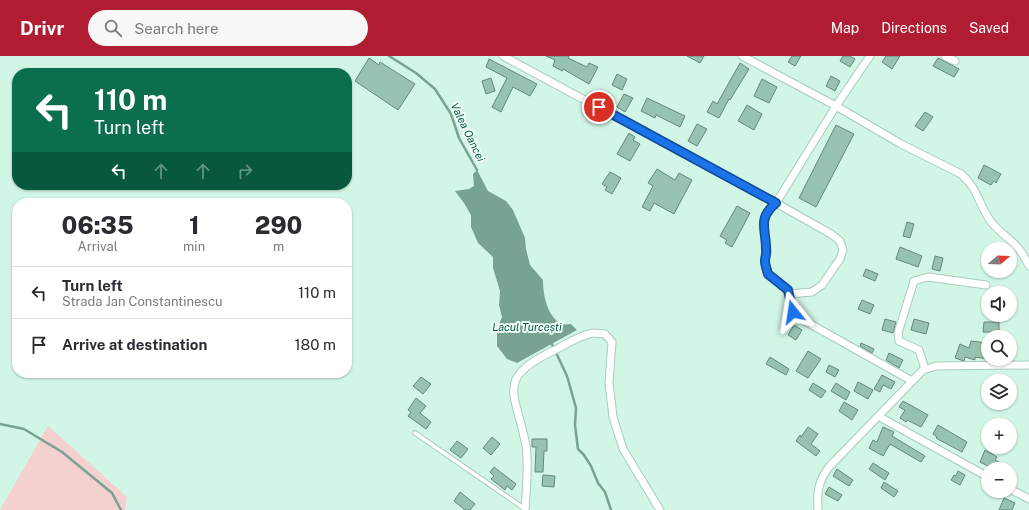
<!DOCTYPE html>
<meta charset="utf-8">
<style>
:root{--surface:#fff;--page:#f7f7f7;--text:#2b2b33;--muted:#7c7c81;--line:#e1e1e2;--accent:#b01d33}
body{margin:0;font-family:"Public Sans",sans-serif;background:var(--page);color:var(--text);height:100vh;display:flex;flex-direction:column;font-size:15px;white-space:nowrap}
*{box-sizing:border-box;margin:0}
p{font-size:13px;color:var(--muted)}
.icon{flex:none;width:22px;height:22px;fill:none;stroke:currentColor;stroke-width:2;stroke-linecap:round;stroke-linejoin:round}
.map{position:relative;flex:1;overflow:hidden}
.side{position:absolute;left:12px;top:142px;width:340px;height:180px;display:flex;flex-direction:column;background:var(--surface);border-radius:16px;box-shadow:0 1px 3px #0004}
.side>*{flex:none}
.guide{position:absolute;left:12px;top:12px;width:340px;height:122px;border-radius:16px;box-shadow:0 1px 3px #0004;background:#0b6e4f;color:#fff;overflow:hidden}
.needle{width:26px;rotate:71deg}
.fabs{position:absolute;left:981px;top:186px;display:grid;gap:8px}
.fabs a{display:grid;place-items:center;width:36px;height:36px;border-radius:50%;background:var(--surface);box-shadow:0 1px 3px #0004;font-size:20px}
.pin{position:absolute;display:grid;place-items:center;width:34px;height:34px;color:#fff;margin:-17px;border:2px solid #fff;border-radius:50%;box-shadow:0 1px 4px #0007}
.me{position:absolute;width:44px;margin:-22px;rotate:345deg;stroke-linejoin:round;filter:drop-shadow(0 0 3px #0008)}
.turn{display:flex;align-items:center;gap:14px;height:84px;padding:0 16px;font-size:18px}
.turn .icon{width:52px;height:52px;stroke-width:2.5}
.turn b{display:block;font-size:28px;line-height:34px}
.lanes{display:flex;align-items:center;height:38px;padding:0 16px;background:#0003;justify-content:center;gap:20px;direction:ltr}
.lanes .off{opacity:.35}
.eta{display:flex;justify-content:space-evenly;align-items:center;height:68px;text-align:center}
.eta b{font-size:24px;font-weight:800;line-height:28px}
ul{padding:0;list-style:none}
li{display:flex;align-items:center;gap:12px;height:52px;padding:0 16px;border-top:1px solid var(--line)}
li div{flex:1}
li b{display:block;font-size:15px}
li em{font-style:normal}
header{display:flex;align-items:center;gap:24px;box-sizing:border-box;height:56px;padding:0 20px;background:var(--accent);color:#fff}
header strong{font-size:19px}
nav{display:flex;gap:22px;margin-inline-start:auto;font-size:14px}
.search{width:280px;height:36px;background:var(--page);display:flex;align-items:center;gap:10px;box-sizing:border-box;padding:0 14px;border-radius:22px;color:var(--muted);font-size:15px}
.map>svg:first-child{display:block}
.green{fill:#f4d0ce}
.water{fill:#78a391}
.lines{fill:none;stroke-linecap:round;stroke-linejoin:round}
.stream{stroke:#78a391;stroke-width:2.5}
.building{fill:#96c2af;stroke:#678879}
.service-casing{stroke:#a8cbbb;stroke-width:5.5}
.minor-casing{stroke:#a8cbbb;stroke-width:9}
.service{stroke:#fff;stroke-width:3.5}
.minor{stroke:#fff;stroke-width:7}
.route-casing{stroke:#114b97;stroke-width:10}
.route{stroke:#1a73e8;stroke-width:7}
.labels{text-anchor:middle;stroke-width:4;stroke-linejoin:round;paint-order:stroke}
.water-label{font-size:11px;font-style:italic;fill:#065b43;stroke:#effdf6}
</style>
<header>
<strong>Drivr</strong>
<div class="search"><svg class="icon" aria-label="search" viewBox="0 0 24 24"><circle cx="10" cy="10" r="6"/><path d="M15 15l6 6"/></svg>Search here</div>
<nav><a>Map</a><a>Directions</a><a>Saved</a></nav>
</header>
<div class="map">
<svg width="1029" height="454" viewBox="0 0 1029 454">
<rect width="100%" height="100%" fill="#d2f6e5"/>
<path class="green" d="M48,370L127,441L125,454H0Z"/>
<path class="water" d="M477,114L488,135L506,145L513,154L525,182L526,193L530,209L543,224C543,239 547,261 562,268C565,269 569,268 571,268L577,274L517,307L507,303L497,290V273L502,261L499,249L500,235L493,212V201L478,187L471,171V159L464,147L455,135L469,133L474,130L473,118Z"/>
<g class="lines">
<path class="stream" d="M389,0L416,17L435,33L451,58L459,82L477,114
M552,288L567,320L576,352L575,369L578,393L584,399L591,410L598,427L605,436L611,454
M0,368L24,373L62,396L112,437L121,454"/>
</g>
<path class="building" d="M546,0H569L568,2L587,11L589,7L598,11L589,28L563,13L562,15L553,10L555,4Z
M687,0H704L700,7Z
M792,0H801L795,10L788,6Z
M843,0H850L855,3L850,11L840,5Z
M886,0H900L892,13L882,6Z
M369,2L379,9L380,6L415,28L398,54L355,25Z
M938,2L959,13L954,21L933,10Z
M489,3L537,28L530,40L513,31L501,56L492,51L507,22L486,11Z
M740,7L749,13L730,44L729,43L719,62L707,56L713,45L717,48Z
M617,18L627,23L622,34L612,29Z
M831,20L840,25L835,35L826,30Z
M491,22L495,35L486,38L482,25Z
M762,23L777,31L769,47L754,40Z
M624,38L633,42L625,56L617,51Z
M647,42L685,60L680,71L656,59L655,62L641,55Z
M747,49L762,58L754,74L738,65Z
M925,56L933,61L923,75L915,70Z
M697,68L707,73L697,90L688,85Z
M836,69L854,78L816,151L799,142Z
M629,77L635,81L633,84L640,88L630,105L617,98Z
M984,109L1001,118L996,127L994,125L991,129L978,122Z
M657,113L675,124L679,117L692,124L674,158L654,147L650,155L642,151L653,130L648,127Z
M610,116L621,122L612,138L605,134L607,131L602,128Z
M737,150L750,157L732,191L725,187L727,184L720,180Z
M907,166L914,168L910,182L903,180Z
M900,191L922,200L918,211L896,203Z
M935,200L943,202L940,215L932,213Z
M866,213L878,218L875,225L863,220Z
M862,244L874,249L870,258L858,253Z
M885,263L896,266L893,277L882,274Z
M914,263L929,267L926,278L911,274Z
M984,266H999V276H983Z
M794,269L802,274L796,284L788,279Z
M971,285L988,287V303L975,301V304L965,301L964,305L955,302L960,288L969,292Z
M861,287L874,293L872,297L860,290Z
M808,295L821,303L808,322L796,315Z
M889,297L903,304L899,312L886,304Z
M770,301L789,313L786,319L766,308Z
M829,309L839,314L835,321L826,316Z
M882,319L895,326L891,333L883,329L880,336L874,333Z
M421,321L431,328L423,338L413,330Z
M858,326L873,334L868,343L854,335Z
M813,327L826,335L821,342L809,334Z
M836,327L850,336L846,344L831,335Z
M416,342L426,350L420,357L431,366L426,373L408,360L411,356L408,354Z
M903,345L928,359L921,371L907,364L906,366L900,362L905,354L899,351Z
M844,346L858,354L852,364L839,355Z
M938,369L967,386L962,396L936,382L937,381L933,378Z
M808,371L818,378L811,388L820,395L816,400L796,385L800,379L801,381Z
M883,371L894,376L892,380L925,400L921,406L890,388L883,400L869,392L873,384L877,386Z
M492,381L500,388L491,399L483,392Z
M532,383H547V395H544L543,416H535L536,391H532Z
M457,385L468,393L461,402L450,394Z
M985,394L997,401L995,404L1011,413H994L980,406Z
M873,407L889,417L885,424L869,413Z
M494,411L516,428L512,434L507,430L505,434L491,423L494,420L490,416Z
M837,413L853,424L849,430L833,420Z
M958,415L965,419L960,429L951,424L954,419L956,420Z
M543,419L555,420L554,431L542,430Z
M884,426L898,435L894,441L881,432Z
M829,431L842,439L838,445L825,438Z
M460,436L475,448L470,454H465L454,445Z
M1004,442L1015,447L1012,454H999Z"/>
<g class="lines">
<defs>
<path id="service" d="M415,377L525,453"/>
<path id="minor" d="M503,0L776,147L831,178L840,185L843,194L840,203L822,229L812,236L788,238
M742,0L836,50L901,88L961,118C979,133 979,151 992,167C1000,177 1012,184 1019,193C1023,198 1026,204 1029,210
M870,0L836,50L776,147C757,163 766,172 767,193C767,197 765,201 765,205C765,209 767,214 768,218L788,234L793,256L803,264L912,325
M945,0L955,5
M925,313L919,294L899,285L898,277L914,225L928,221L986,229
M878,360L988,421
M1010,433L1029,443
M525,454C526,436 529,408 526,390C516,335 493,323 557,293C568,287 581,279 593,277C597,277 602,278 605,278L612,286L609,327L613,361L623,393L660,454
M818,454C817,435 818,426 829,411L923,314L936,310L1029,309"/>
</defs>
<use href="#service" class="service-casing"/>
<use href="#minor" class="minor-casing"/>
<use href="#service" class="service"/>
<use href="#minor" class="minor"/>
</g>
<g class="lines">
<defs>
<path id="route" d="M599,51L776,147C757,163 766,172 766,193C767,197 765,201 765,205C765,209 767,214 768,218L788,234L793,256"/>
</defs>
<use href="#route" class="route-casing"/>
<use href="#route" class="route"/>
</g>
<g class="labels">
<g class="water-label">
<text transform="translate(468 76) rotate(64)" y="4">Valea Oancei</text>
<text x="527" y="275">Lacul Turcești</text>
</g>
</g>
</svg>
<div class="fabs">
<a><svg class="needle" viewBox="-14 -14 28 28"><path d="M0-13l5 13h-10z" fill="#e53935"/><path d="M0 13l5-13h-10z" fill="#7c7c81"/></svg></a>
<a><svg class="icon" aria-label="sound" viewBox="0 0 24 24"><path d="M4 9h4l5-4v14l-5-4H4zM17 9q2 3 0 6"/></svg></a>
<a><svg class="icon" aria-label="search" viewBox="0 0 24 24"><circle cx="10" cy="10" r="6"/><path d="M15 15l6 6"/></svg></a>
<a><svg class="icon" aria-label="layers" viewBox="0 0 24 24"><path d="M12 4l9 5-9 5-9-5zM3 14l9 5 9-5"/></svg></a>
<a>+</a>
<a>−</a>
</div>
<div class="pin" style="left:599px;top:51px;background:#d93025"><svg class="icon" aria-label="arrive" viewBox="0 0 24 24"><path d="M6 21V4h12l-3 4 3 4H6"/></svg></div>
<svg class="me" style="left:793px;top:256px" viewBox="-20 -20 40 40"><path d="M0-17L14 15 0 8-14 15z" fill="#1a73e8" stroke="#fff" stroke-width="4"/></svg>
<div class="guide">
<div class="turn"><svg class="icon" aria-label="left" viewBox="0 0 24 24"><path d="M17 20v-9H6M10 6l-5 5 5 5"/></svg><div><b>110 m</b>Turn left</div></div>
<div class="lanes"><svg class="icon" aria-label="left" viewBox="0 0 24 24"><path d="M17 20v-9H6M10 6l-5 5 5 5"/></svg><svg class="icon off" aria-label="ahead" viewBox="0 0 24 24"><path d="M12 20V5M6 11l6-6 6 6"/></svg><svg class="icon off" aria-label="ahead" viewBox="0 0 24 24"><path d="M12 20V5M6 11l6-6 6 6"/></svg><svg class="icon off" aria-label="right" viewBox="0 0 24 24"><path d="M7 20v-9h11M14 6l5 5-5 5"/></svg></div>
</div>
<section class="side">
<div class="eta">
<div><b>06:35</b><p>Arrival</p></div>
<div><b>1</b><p>min</p></div>
<div><b>290</b><p>m</p></div>
</div>
<ul>
<li><svg class="icon" aria-label="left" viewBox="0 0 24 24"><path d="M17 20v-9H6M10 6l-5 5 5 5"/></svg><div><b>Turn left</b><p>Strada Jan Constantinescu</p></div><em>110 m</em></li>
<li><svg class="icon" aria-label="arrive" viewBox="0 0 24 24"><path d="M6 21V4h12l-3 4 3 4H6"/></svg><div><b>Arrive at destination</b></div><em>180 m</em></li>
</ul>
</section>
</div>
